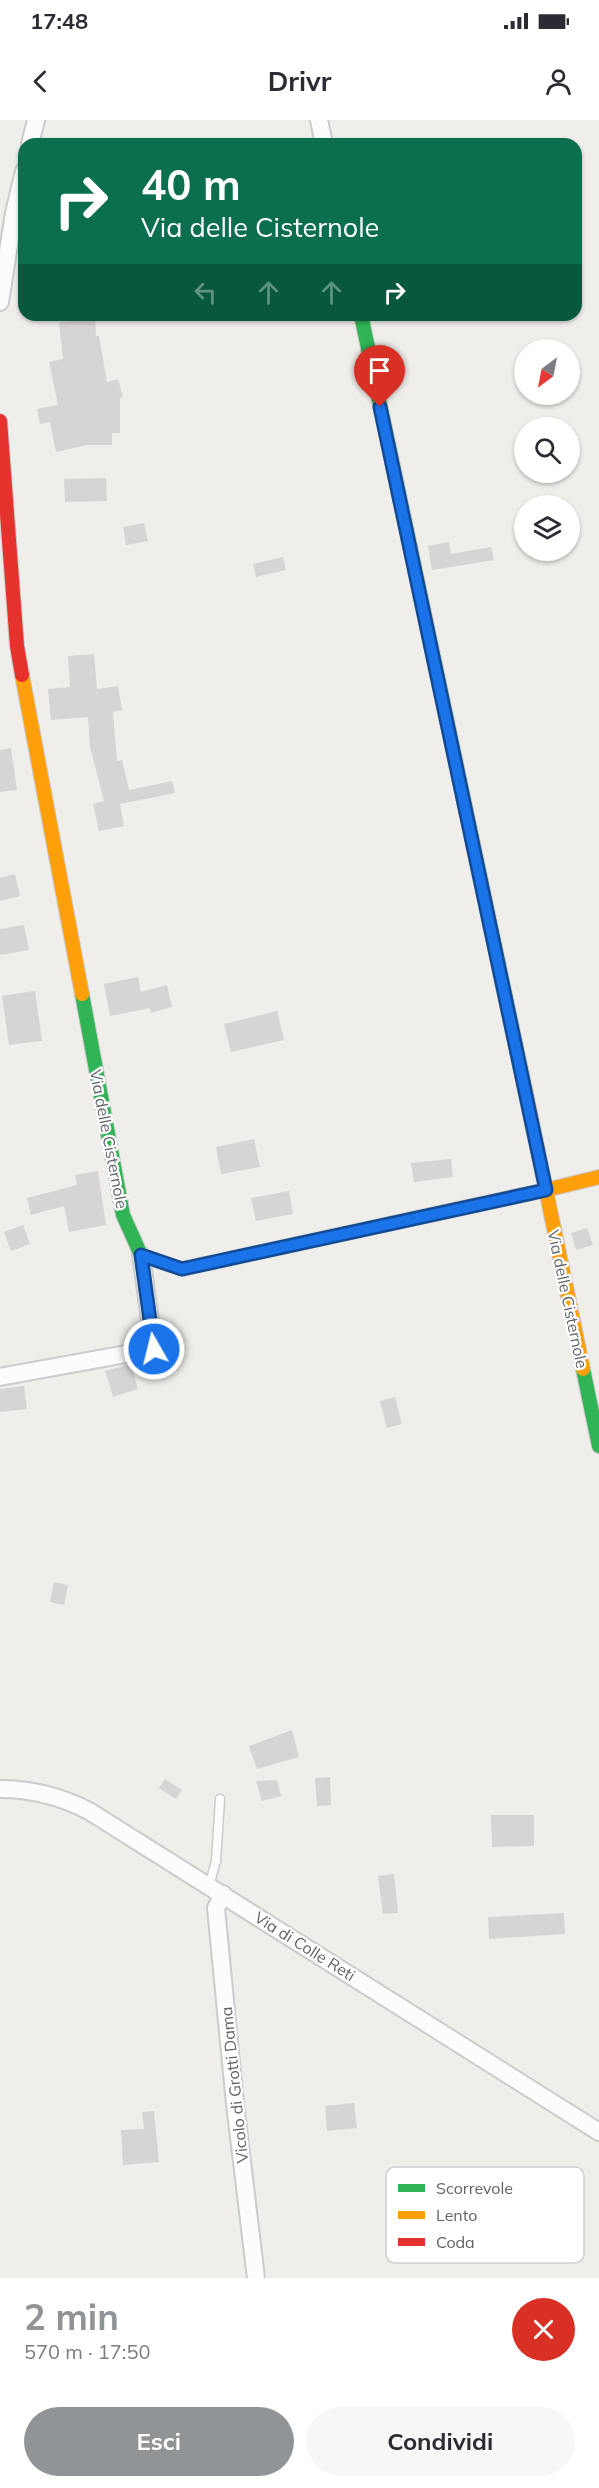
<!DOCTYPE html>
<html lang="it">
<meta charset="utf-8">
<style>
:root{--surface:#fff;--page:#f7f7f7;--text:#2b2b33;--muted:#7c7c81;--accent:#919496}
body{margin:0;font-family:Mulish,sans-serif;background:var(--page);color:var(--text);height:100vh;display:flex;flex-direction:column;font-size:22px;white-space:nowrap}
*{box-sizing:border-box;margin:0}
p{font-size:20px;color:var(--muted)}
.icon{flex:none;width:33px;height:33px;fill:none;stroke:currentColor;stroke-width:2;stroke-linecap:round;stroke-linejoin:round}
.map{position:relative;height:2158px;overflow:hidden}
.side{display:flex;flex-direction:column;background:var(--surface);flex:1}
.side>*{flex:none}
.top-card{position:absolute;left:18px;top:18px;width:564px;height:183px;border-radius:18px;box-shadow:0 2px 4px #0004;background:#0b6e4f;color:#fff;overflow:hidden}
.needle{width:39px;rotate:212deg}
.controls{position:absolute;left:514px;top:219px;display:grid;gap:12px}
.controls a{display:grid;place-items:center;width:66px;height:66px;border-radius:50%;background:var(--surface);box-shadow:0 2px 4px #0004;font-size:30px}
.pin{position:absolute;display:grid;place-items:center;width:51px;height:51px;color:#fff;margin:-62px -26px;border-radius:50% 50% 50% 0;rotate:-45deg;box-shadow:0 0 6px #0007}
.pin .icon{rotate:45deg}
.me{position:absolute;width:66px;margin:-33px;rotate:352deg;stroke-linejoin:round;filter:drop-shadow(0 0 4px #0008)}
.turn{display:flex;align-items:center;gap:21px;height:126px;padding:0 24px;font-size:27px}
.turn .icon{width:78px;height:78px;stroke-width:2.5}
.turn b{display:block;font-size:42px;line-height:51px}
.lanes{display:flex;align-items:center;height:57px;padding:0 24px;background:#0003;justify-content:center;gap:30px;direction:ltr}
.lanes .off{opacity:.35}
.round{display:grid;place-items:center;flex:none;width:63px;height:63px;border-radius:32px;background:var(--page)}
.overview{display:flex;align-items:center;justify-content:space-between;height:102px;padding:0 24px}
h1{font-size:36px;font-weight:700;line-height:45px;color:var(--accent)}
.cta{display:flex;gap:12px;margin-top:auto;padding:12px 24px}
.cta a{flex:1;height:69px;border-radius:36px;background:var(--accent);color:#fff;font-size:24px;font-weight:700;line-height:69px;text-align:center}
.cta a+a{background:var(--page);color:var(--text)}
.status{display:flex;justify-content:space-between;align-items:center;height:42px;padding:0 30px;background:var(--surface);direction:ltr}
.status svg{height:16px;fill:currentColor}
header{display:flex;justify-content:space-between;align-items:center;height:78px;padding:0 24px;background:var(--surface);font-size:27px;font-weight:700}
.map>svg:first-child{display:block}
.building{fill:#d6d5d3}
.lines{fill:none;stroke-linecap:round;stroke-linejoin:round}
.lane-casing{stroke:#cbcccc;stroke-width:11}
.street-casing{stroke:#cbcccc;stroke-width:20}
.fast-casing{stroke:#cacacb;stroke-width:16}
.slow-casing{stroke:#cacacb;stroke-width:16}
.jam-casing{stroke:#cacacb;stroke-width:16}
.lane{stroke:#fdfcfc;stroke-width:8}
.street{stroke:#fdfcfc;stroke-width:16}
.fast{stroke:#30b455;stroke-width:14}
.slow{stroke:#ff9f0a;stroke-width:14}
.jam{stroke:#e5322d;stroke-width:14}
.route-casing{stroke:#114b97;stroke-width:15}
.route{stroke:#1a73e8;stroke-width:10}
.labels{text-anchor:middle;stroke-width:4.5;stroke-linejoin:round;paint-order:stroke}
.street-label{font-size:16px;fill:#5f6368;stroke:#fff}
.key{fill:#fff;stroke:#cfd0d2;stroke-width:1.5}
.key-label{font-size:16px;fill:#5f6368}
</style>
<div class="status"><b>17:48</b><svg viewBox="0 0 49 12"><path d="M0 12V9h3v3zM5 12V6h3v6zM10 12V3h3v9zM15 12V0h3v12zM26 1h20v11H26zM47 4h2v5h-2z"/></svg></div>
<header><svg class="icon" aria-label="back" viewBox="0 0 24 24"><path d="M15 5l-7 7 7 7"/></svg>Drivr<svg class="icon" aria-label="person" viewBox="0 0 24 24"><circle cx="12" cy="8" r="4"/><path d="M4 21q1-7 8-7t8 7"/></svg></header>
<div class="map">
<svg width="599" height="2158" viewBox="0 0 599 2158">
<rect width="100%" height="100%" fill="#efeeea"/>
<path class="building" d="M95,195L96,216H99L107,262L118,259L123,277L120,278V313H112V325H87L56,332L50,302L40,304L37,289L58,285L49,242L63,239L59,202L81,200V196Z
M106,358L107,381L65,382L64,359Z
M144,403L148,421L126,425L123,407Z
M449,422L451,434L491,427L494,440L432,450L428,426Z
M283,437L286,450L256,457L253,444Z
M94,534L97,569L118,566L122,590L113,592L117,641L122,640L129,670L172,661L175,673L120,684L124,706L99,711L93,684L104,681L90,627L88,597L51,600L48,569L70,567L68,536Z
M11,628L17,670L0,672V630Z
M15,754L20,776L0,781V758Z
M24,805L29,830L0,835V809Z
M138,857L141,872L167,865L172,887L151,893L150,888L110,896L104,864Z
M35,871L42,921L9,925L2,876Z
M277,891L284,920L231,932L224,904Z
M254,1019L260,1047L221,1054L216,1027Z
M451,1039L453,1057L414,1062L411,1043Z
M98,1051L106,1105L69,1112L64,1086L31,1095L27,1078L77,1065L75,1055Z
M289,1071L293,1094L256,1101L251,1078Z
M23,1105L30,1124L11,1131L4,1112Z
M587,1108L593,1125L576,1130L571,1113Z
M131,1244L138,1269L113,1277L105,1251Z
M24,1266L27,1289L0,1292V1269Z
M395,1277L402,1304L387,1308L380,1281Z
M54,1462L68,1465L64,1485L50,1482Z
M292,1610L299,1637L257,1649L249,1626Z
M330,1657L331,1685L317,1686L315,1658Z
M165,1659L182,1670L176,1679L159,1668Z
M277,1660L281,1676L262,1681L256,1661Z
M491,1695H534V1726L492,1727Z
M394,1754L398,1793L383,1794L378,1756Z
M564,1793L565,1814L489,1819L488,1797Z
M354,1983L357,2008L327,2011L325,1986Z
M154,1991L159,2042L123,2045L121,2010L144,2009L142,1992Z"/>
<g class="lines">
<defs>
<path id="lane" d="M209,1766L216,1741L220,1679"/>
<path id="street" d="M319,0L324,24
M30,24L36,0
M0,182L14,93L24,51
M0,1257L154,1229L141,1135
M0,1669C32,1669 60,1676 89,1691L599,2012
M223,1774L216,1788L235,1984L256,2158"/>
<path id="fast" d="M361,195L525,969
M82,874L123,1095L141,1135L182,1149L430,1095
M583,1249L599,1326"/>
<path id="slow" d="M22,555L82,874
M525,969L546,1070L599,1057
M430,1095L546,1070L583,1249"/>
<path id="jam" d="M0,301L17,526L22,555"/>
</defs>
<use href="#lane" class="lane-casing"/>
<use href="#street" class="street-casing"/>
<use href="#fast" class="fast-casing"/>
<use href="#slow" class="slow-casing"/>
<use href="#jam" class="jam-casing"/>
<use href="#lane" class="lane"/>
<use href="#street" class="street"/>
<use href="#fast" class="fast"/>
<use href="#slow" class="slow"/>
<use href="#jam" class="jam"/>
</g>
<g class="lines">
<defs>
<path id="route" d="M154,1229L141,1135L182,1149L546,1070L380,287"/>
</defs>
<use href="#route" class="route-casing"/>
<use href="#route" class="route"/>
</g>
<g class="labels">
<g class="street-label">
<text transform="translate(109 1019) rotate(79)" y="6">Via delle Cisternole</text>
<text transform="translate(568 1179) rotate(78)" y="6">Via delle Cisternole</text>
<text transform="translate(305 1826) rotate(32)" y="6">Via di Colle Reti</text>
<text transform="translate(234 1965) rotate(-96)" y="6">Vicolo di Grotti Dama</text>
</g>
</g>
<rect x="386" y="2047" width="198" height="96" rx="9" class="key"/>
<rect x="398" y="2064" width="27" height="8" fill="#30b455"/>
<rect x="398" y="2091" width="27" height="8" fill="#ff9f0a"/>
<rect x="398" y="2118" width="27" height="8" fill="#e5322d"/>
<g class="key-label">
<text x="436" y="2074">Scorrevole</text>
<text x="436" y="2101">Lento</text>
<text x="436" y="2128">Coda</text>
</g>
</svg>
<div class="controls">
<a><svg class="needle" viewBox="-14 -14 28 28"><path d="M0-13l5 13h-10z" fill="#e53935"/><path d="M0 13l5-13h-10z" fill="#7c7c81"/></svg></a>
<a><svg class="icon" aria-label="search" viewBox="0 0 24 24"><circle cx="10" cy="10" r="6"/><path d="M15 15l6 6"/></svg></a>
<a><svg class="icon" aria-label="layers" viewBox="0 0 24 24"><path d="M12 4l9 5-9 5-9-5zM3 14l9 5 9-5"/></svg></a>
</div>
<div class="pin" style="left:380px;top:287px;background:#d93025"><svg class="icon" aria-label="arrive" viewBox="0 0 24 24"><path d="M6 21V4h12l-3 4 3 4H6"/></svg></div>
<svg class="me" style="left:154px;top:1229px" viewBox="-20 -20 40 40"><circle r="17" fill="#1a73e8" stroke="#fff" stroke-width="3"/><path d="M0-11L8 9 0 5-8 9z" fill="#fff"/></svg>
<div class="top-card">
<div class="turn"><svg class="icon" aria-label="right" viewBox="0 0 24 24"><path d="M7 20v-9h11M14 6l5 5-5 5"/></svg><div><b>40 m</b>Via delle Cisternole</div></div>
<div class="lanes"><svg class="icon off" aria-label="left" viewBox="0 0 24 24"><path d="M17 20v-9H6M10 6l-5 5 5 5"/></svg><svg class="icon off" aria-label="ahead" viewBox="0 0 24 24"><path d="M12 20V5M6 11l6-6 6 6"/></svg><svg class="icon off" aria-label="ahead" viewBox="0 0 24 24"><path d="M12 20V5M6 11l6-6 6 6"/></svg><svg class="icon" aria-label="right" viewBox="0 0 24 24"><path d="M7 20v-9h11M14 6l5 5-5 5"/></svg></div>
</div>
</div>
<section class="side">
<div class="overview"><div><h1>2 min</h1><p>570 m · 17:50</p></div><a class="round" style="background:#d93025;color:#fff"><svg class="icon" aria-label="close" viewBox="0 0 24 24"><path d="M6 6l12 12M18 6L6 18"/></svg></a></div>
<div class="cta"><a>Esci</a><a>Condividi</a></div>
</section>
